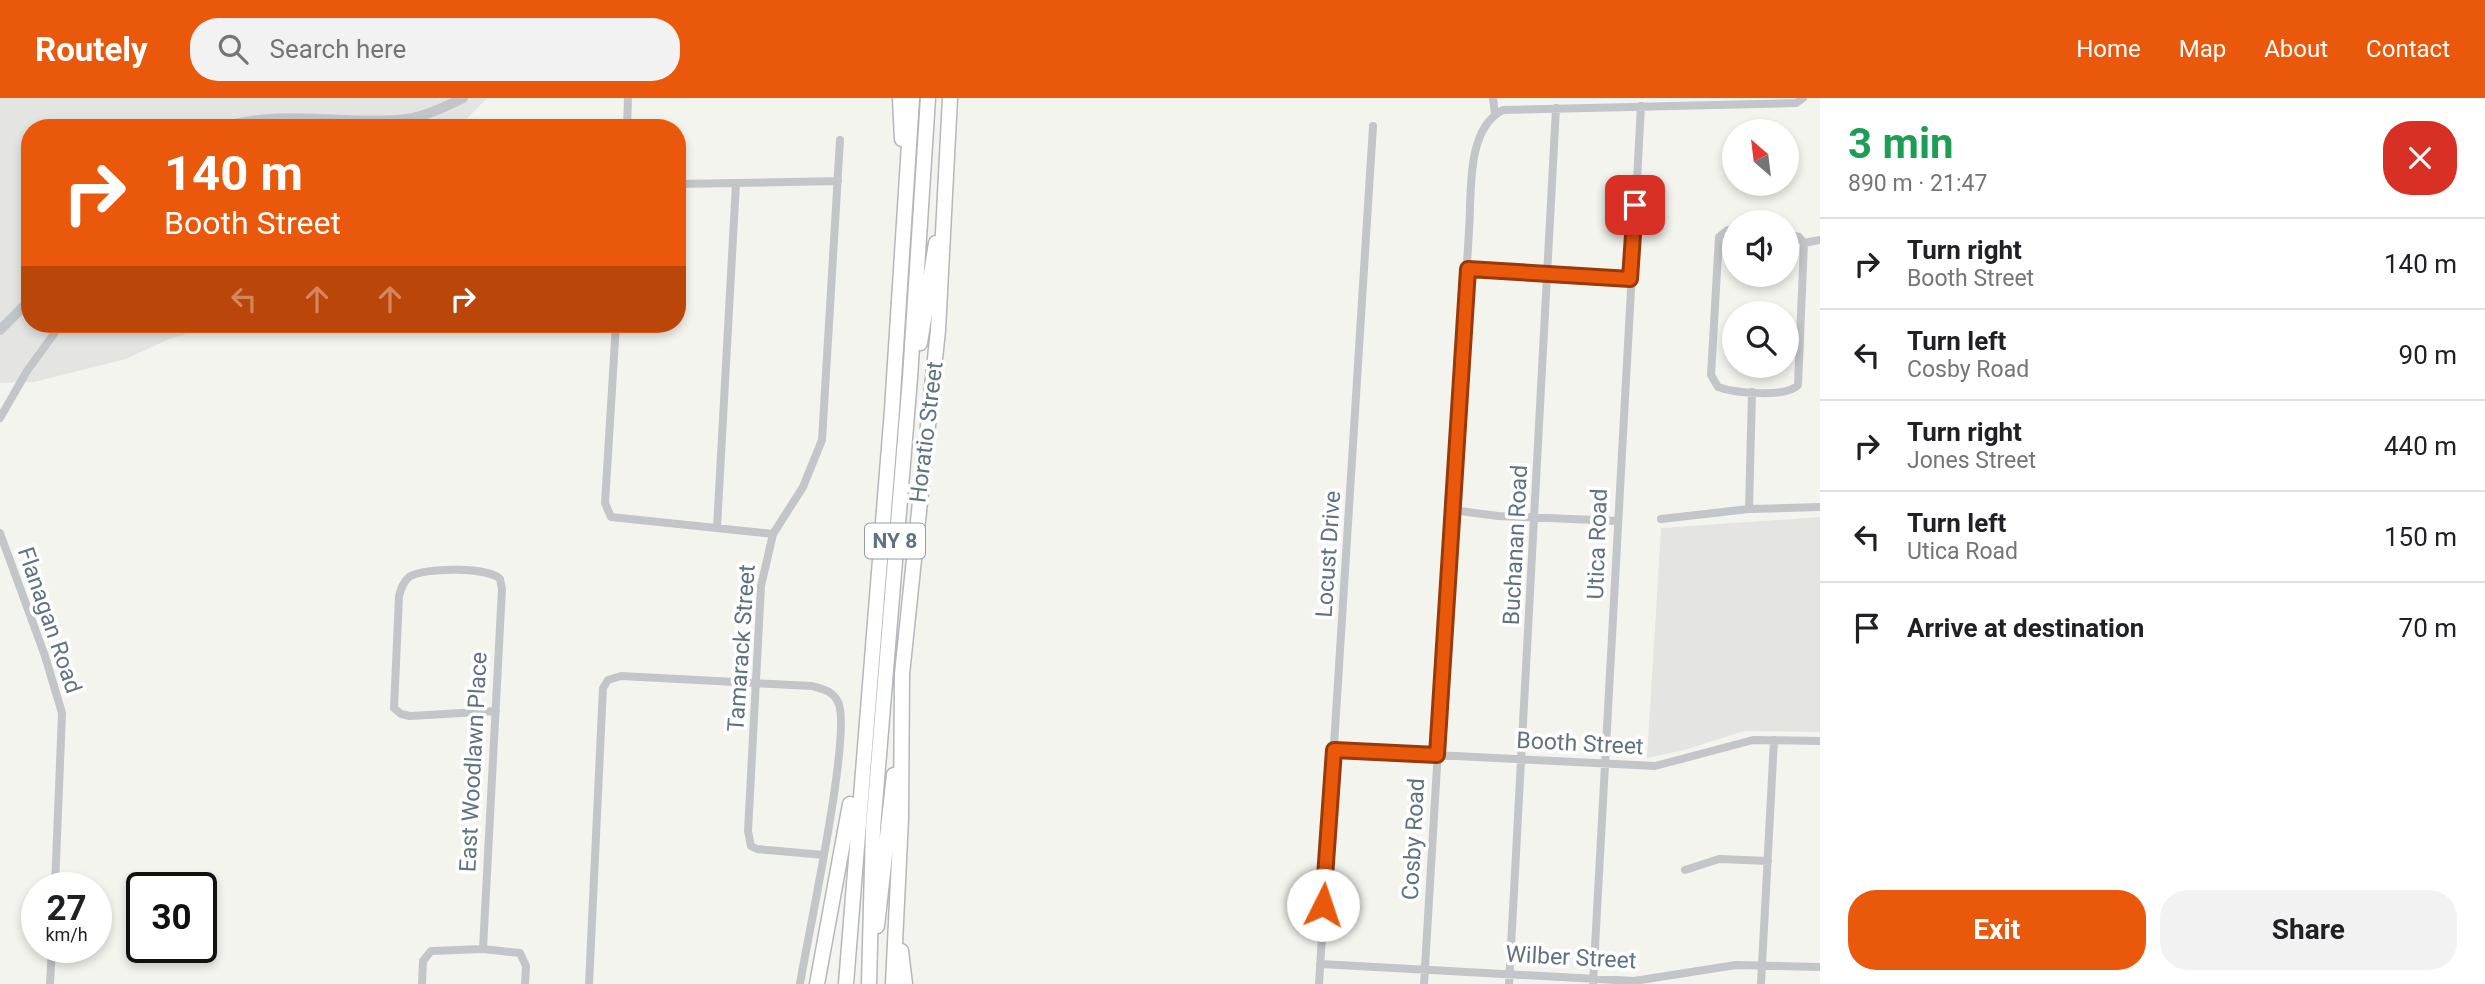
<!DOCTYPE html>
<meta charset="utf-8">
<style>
:root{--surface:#fff;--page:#f2f2f2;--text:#202124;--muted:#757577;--line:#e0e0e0;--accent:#ea580c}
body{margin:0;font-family:Roboto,sans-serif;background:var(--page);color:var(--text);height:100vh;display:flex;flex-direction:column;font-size:26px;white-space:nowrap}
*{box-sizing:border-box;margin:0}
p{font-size:23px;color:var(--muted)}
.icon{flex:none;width:38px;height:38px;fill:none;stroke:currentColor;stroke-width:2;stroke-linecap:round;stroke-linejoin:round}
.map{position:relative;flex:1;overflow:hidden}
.side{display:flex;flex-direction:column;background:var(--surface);width:665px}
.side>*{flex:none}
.banner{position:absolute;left:21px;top:21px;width:665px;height:214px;border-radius:28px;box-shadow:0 4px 10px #0003;background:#ea580c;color:#fff;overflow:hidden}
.needle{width:46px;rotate:332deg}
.controls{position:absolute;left:1722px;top:21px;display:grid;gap:14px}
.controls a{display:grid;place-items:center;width:77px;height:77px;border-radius:50%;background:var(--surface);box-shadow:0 4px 10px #0003;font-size:35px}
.speed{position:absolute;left:21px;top:774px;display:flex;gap:14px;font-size:35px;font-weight:700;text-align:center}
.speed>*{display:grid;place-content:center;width:91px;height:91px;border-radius:50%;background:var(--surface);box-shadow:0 4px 10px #0003;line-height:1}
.speed small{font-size:18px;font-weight:400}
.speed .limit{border:4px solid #111;border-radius:10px;background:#fff;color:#111}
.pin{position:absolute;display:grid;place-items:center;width:60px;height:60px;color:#fff;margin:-30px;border-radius:14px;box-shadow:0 4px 10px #0006}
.me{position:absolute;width:77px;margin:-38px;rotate:4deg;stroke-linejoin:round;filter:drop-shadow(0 0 5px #0008)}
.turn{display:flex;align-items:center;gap:24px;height:147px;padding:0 28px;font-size:32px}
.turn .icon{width:91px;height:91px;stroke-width:2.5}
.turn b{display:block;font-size:49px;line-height:60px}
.lanes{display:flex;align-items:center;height:66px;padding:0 28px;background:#0003;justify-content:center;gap:35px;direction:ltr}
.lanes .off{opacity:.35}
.round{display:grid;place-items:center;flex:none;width:74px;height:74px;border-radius:28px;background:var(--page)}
.overview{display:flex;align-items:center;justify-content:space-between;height:119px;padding:0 28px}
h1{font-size:42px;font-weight:700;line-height:52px;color:#1e9e55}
.action{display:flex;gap:14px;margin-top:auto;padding:14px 28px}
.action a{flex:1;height:80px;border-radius:28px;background:var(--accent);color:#fff;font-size:28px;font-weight:700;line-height:80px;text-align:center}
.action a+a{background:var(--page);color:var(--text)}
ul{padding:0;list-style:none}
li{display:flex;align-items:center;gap:21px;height:91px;padding:0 28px;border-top:2px solid var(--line)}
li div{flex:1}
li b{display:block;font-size:26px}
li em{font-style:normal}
header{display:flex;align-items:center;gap:42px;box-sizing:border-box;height:98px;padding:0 35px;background:var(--accent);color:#fff}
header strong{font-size:33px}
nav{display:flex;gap:38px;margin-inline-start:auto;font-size:24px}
.search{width:490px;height:63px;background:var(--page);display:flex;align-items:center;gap:18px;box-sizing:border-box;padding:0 24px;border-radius:28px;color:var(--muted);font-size:26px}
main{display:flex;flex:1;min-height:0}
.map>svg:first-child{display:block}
.built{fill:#e4e5e3}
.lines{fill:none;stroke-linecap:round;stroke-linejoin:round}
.motorway-casing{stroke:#b4b8bb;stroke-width:17}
.minor{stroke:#c2c6c9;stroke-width:8}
.tertiary{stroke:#c2c6c9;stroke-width:10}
.motorway{stroke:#fff;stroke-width:14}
.route-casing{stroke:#983908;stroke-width:18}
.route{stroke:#ea580c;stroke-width:12}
.labels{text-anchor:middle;stroke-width:7;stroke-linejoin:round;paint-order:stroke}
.shield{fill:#fff;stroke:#909ca8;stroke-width:2}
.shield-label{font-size:21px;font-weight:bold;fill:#607282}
.street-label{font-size:23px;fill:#607282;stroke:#fff}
</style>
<header>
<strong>Routely</strong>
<div class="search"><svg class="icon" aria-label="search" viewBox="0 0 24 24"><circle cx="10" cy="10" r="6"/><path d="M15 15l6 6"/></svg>Search here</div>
<nav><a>Home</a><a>Map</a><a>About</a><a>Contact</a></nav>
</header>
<main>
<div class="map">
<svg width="1820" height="886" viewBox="0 0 1820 886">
<rect width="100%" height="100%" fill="#f4f4ef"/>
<path class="built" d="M0,0H487L458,30H30V226H218L169,241L126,261L34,284L0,285Z
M1820,419V634L1744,633L1681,653L1647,660L1661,430Z"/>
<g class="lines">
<defs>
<path id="motorway" d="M900,0L902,41
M920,245L936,145
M877,828L894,677
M901,853L905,886
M817,886L850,706
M846,886L892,312L912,0
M869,886L873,730L910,280L928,0
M893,886L901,721L902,576L938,232L950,0"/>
</defs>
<use href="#motorway" class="motorway-casing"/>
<path class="minor" d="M1493,0L1495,16
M627,30L628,0
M677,86L838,83
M1734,132H1728L1719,139L1711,277L1718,289C1734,295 1786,300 1798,287L1804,145
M1787,136L1799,139L1804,145
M1804,145L1820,142
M1468,171L1630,181
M616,226L605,405L611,419L773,436
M0,320L27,273L61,226
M1749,411L1752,294
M1452,412L1498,418L1618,423
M1661,421L1749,411L1820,409
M717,430L736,85
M0,435L45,558L62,615L55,789
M1334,652L1655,668L1753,642L1820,643
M824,757L757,751L751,748L748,733L761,488L773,436L803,389L822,342L840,42
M1685,772L1719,761L1768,763
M483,851L502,491L500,481C490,469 423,469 409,479C403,484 401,491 399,498L394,610L401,616L410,618L496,613
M1320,866L1634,883L1736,867L1820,869
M50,886L52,849
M422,886L423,863L431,853L483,851L520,855L526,868L525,886
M589,886L603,590L608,582L621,578L812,588C823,591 833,593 838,604C853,631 807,842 800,886
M1319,886L1373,28
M1424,886L1469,132C1472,97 1465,31 1503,12L1796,5L1803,0
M1509,886L1556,10
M1593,886L1641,8
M1761,886L1774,642"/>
<path class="tertiary" d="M220,30C279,11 337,26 397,22C420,21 443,10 463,0
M0,232L30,202"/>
<use href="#motorway" class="motorway"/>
</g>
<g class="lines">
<defs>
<path id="route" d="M1323,807L1334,652L1437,657L1468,171L1630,181L1635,107"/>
</defs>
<use href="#route" class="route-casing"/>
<use href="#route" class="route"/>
</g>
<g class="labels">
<rect class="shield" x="865" y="425.5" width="60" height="35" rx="5"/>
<g class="shield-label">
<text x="895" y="450">NY 8</text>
</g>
<g class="street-label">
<text transform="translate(926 334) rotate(-83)" y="8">Horatio Street</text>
<text transform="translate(1597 446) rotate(-88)" y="8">Utica Road</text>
<text transform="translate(1515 447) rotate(-87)" y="8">Buchanan Road</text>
<text transform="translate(1328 456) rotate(-86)" y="8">Locust Drive</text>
<text transform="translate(50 522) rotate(71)" y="8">Flanagan Road</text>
<text transform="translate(741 550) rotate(-86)" y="8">Tamarack Street</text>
<text transform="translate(1580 645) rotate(3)" y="8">Booth Street</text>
<text transform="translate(473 664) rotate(-87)" y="8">East Woodlawn Place</text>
<text transform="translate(1413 741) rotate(-87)" y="8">Cosby Road</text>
<text transform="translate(1571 859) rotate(3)" y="8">Wilber Street</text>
</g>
</g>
</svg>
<div class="controls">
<a><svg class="needle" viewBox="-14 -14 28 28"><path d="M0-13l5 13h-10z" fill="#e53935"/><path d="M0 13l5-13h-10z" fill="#757577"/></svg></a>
<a><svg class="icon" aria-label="sound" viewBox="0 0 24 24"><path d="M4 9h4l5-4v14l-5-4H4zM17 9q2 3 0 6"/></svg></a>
<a><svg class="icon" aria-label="search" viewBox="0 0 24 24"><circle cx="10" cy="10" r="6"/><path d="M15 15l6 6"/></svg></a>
</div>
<div class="speed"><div>27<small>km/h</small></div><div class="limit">30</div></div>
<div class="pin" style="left:1635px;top:107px;background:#d93025"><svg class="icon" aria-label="arrive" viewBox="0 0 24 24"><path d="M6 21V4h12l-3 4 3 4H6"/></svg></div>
<svg class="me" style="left:1323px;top:807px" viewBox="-20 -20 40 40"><circle r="19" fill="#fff"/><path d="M0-13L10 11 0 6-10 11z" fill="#ea580c"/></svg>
<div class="banner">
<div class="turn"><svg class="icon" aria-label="right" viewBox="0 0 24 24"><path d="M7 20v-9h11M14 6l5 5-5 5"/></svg><div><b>140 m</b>Booth Street</div></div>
<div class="lanes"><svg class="icon off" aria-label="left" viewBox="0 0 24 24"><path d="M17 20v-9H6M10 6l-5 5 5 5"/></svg><svg class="icon off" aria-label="ahead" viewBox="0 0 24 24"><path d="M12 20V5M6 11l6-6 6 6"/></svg><svg class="icon off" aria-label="ahead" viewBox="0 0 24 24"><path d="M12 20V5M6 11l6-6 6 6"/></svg><svg class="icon" aria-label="right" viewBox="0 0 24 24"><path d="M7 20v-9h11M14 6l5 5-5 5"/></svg></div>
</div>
</div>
<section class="side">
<div class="overview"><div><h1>3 min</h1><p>890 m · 21:47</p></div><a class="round" style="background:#d93025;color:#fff"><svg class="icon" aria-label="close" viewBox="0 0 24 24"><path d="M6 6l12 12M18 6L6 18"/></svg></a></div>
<ul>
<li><svg class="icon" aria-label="right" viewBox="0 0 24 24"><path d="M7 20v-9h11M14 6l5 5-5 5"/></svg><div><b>Turn right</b><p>Booth Street</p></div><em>140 m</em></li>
<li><svg class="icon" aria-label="left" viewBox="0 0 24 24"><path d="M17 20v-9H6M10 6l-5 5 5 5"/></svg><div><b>Turn left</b><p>Cosby Road</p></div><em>90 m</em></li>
<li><svg class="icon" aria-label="right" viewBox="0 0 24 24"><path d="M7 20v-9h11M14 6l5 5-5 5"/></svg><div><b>Turn right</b><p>Jones Street</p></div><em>440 m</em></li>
<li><svg class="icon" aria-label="left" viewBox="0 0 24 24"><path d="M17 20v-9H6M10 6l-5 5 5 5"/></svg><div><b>Turn left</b><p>Utica Road</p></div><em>150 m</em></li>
<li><svg class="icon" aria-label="arrive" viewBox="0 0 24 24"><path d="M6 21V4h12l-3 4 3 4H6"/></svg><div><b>Arrive at destination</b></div><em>70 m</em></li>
</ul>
<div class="action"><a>Exit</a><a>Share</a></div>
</section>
</main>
